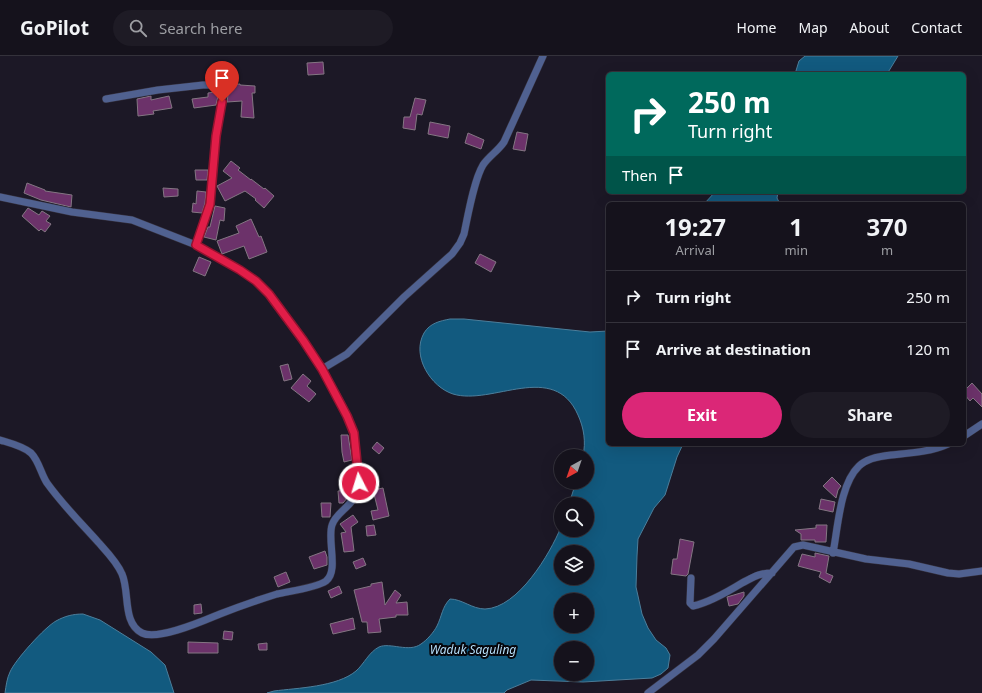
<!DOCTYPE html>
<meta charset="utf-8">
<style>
:root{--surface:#15121c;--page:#1e1b25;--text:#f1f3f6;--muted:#9d9ea3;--line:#34323b;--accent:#db2777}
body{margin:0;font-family:"Noto Sans",sans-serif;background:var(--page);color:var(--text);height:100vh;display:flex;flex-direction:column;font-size:15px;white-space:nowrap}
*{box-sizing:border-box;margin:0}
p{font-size:13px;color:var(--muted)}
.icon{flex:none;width:22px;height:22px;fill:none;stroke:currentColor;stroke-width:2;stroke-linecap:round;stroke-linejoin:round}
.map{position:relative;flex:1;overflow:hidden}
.sheet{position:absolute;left:606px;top:146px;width:360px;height:244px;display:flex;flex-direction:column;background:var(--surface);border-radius:6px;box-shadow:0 4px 16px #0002,0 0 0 1px var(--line)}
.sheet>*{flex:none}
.guide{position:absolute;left:606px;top:16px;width:360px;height:122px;border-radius:6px;box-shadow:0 4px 16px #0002,0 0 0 1px var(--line);background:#00695c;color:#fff;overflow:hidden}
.needle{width:26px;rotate:220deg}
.buttons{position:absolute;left:554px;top:393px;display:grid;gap:8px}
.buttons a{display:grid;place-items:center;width:40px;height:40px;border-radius:50%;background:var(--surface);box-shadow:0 4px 16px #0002,0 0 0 1px var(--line);font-size:20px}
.pin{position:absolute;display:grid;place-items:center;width:34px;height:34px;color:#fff;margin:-41px -17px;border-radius:50% 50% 50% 0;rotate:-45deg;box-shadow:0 0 4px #0007}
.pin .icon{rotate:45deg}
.me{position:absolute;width:44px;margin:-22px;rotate:355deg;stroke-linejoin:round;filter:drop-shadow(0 0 3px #0008)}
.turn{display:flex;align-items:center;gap:14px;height:84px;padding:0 16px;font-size:18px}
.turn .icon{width:52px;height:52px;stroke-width:2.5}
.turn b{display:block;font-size:28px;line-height:34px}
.then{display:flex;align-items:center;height:38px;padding:0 16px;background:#0003;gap:8px;font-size:15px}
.eta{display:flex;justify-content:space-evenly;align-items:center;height:68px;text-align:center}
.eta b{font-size:24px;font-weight:700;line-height:28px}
.button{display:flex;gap:8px;margin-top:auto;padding:8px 16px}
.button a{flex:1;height:46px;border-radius:24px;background:var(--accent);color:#fff;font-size:16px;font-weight:700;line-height:46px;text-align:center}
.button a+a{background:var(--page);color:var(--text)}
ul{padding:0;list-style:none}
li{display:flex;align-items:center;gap:12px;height:52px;padding:0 16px;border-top:1px solid var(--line)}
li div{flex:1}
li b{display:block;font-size:15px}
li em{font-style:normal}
header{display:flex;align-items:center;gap:24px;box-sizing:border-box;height:56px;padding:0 20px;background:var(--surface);border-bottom:1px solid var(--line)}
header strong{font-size:19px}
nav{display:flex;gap:22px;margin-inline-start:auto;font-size:14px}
.search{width:280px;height:36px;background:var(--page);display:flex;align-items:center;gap:10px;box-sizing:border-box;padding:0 14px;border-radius:22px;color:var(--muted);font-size:15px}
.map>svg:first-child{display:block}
.water{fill:#125a7f;stroke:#4c7e9b;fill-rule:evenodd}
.building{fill:#6c326a;stroke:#847683}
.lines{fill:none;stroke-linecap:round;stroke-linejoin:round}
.street-casing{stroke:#36323f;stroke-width:8}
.street{stroke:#506190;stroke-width:7}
.route-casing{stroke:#92132f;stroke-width:10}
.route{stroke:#e11d48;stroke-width:7}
.labels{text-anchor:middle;stroke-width:4;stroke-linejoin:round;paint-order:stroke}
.water-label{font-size:12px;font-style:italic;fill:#b5def9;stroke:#06050a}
</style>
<header>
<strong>GoPilot</strong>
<div class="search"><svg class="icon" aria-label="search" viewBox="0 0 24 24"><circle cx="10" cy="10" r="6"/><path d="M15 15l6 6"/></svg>Search here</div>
<nav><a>Home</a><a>Map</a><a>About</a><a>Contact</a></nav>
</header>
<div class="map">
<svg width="982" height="637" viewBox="0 0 982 637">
<rect width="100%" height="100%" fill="#1c1826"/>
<path class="water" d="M805,0H898L887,18H795L799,5Z
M715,136H778L777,142L780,148H704Z
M450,263H464L590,276L608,275V388H683L677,401L665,439L654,452L638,483L637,500L636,531L642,558L648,572L656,584L666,592L670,599L668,612L661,618L652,622L583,626L531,624L507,634L504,637H267L274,635C297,632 337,631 356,615C364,608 369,596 379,591C390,586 409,597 421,588C427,584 434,576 437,570C442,560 442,551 450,543C462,543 472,553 485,553C518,552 550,498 561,471V474H587V448H569L576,426H587V400H583C586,386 584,372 578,359C554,304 492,350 453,338C431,331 411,300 424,277C430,267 440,265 450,263ZM561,496H587V522H561ZM561,544H587V570H561ZM561,592H587V618H561Z
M83,558L100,564L151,596L165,609L174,637H5C6,630 7,622 10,616C15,604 45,571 56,565C65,560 73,558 83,558Z"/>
<path class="building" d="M323,6L324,18L308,19L307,7Z
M240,28V29L255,30V37H252L254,62L241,61L242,45L227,46L228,39L225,29Z
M215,36L217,37L218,40L216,49L194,52L192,43L208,41V37Z
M151,40V44L169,40L172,52L153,55L154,58L138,60L137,43Z
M415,42L426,44L422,59L417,58L415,74L403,72L404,61H410Z
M430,66L450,70L448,82L428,78Z
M517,76L528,78L525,95L513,93Z
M468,77L484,84L481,93L465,87Z
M231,105L240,112L238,114L251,124V123L264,133L265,132L274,140L264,152L255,144L256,143L245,135L225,145L217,130L232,122L223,115Z
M195,114H208L207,124H196Z
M27,127L45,134V135L72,139L71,151L41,144L24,137Z
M163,132L178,133V140L164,141Z
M197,135L206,136L205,147L202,157L192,156L193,147L196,148Z
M215,150L225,152L224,165L220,164L216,184L204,181L208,171H210Z
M28,152L39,159L42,155L50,160L46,165L51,168L45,176L41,173L39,175L22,160Z
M251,163L259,181L261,180L267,196L249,203L244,190L222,198L217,185L239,177L236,170Z
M480,198L496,206L491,216L475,207Z
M199,201L211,206L205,220L193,215Z
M288,308L292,323L284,325L280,310Z
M303,318L311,325L307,330L316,338L309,346L291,332Z
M972,327L982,338V351L973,342L970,345L964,338V335Z
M341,379H348L352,404L344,406L342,396Z
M377,386L384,392L379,398L372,392Z
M832,421L841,430L838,434L836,442L823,430Z
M383,432L389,460L373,464L371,455L378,454L373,434Z
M348,434V441L343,447H339L338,435Z
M821,443L835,446L833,456L819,453Z
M321,447H331L330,461H322Z
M353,459L358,466L351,471L354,495L344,496L341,477L346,476L340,468Z
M374,469L376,479L367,480L366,470Z
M816,469H827L826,486H815V484H801V478L795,474L816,472Z
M680,483L694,486L688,518L686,520L671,518L673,503H677Z
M325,495L327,501V509L314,513L309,501Z
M815,497L829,500L826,517L833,520L830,527L819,521L821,516L798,510L802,498L815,501Z
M363,502L366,509L356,513L353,506Z
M286,516L290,526L278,531L274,521Z
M382,526L385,549L395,534L401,539L396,547L407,546L408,559H396V561L379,563L381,576L368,577L367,566H362L354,534L371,530V528Z
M339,530L342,537L331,542L328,535Z
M744,536V540L738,548L729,550L727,541Z
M201,548L202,557L194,558V549Z
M353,562L355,573L333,578L330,568Z
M224,575L233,576L232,584L223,583Z
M188,586L218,587V597H188Z
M267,587V594H259L258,588Z"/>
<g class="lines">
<defs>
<path id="street" d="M106,43L158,34L203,29H214L222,34L223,40L216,80L210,148L196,189
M0,141L72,156L132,164L196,189L221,203L240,214L256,225L269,238L303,284L322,313L347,298L404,241L452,198L460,187L464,178C468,159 474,124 483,109C489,100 498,95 504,86L543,0
M964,380L982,368
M0,384C10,387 23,390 31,397C39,405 41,418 47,427C62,448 80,466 98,486C107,496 117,506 122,518C130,536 122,567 142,577C158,585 203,565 220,558C238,551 258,544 277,538C290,535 316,532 326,525C339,515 327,484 332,469C336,456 352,451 356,437C360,426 358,415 357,403C356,395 356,385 353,377C347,354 333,333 322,313
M833,497C838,471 840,428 859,410C867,402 881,400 891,399C910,397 930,396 948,388
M691,522L690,547L693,550C707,547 729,535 742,527C754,521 759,517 772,517
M648,637L698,599L714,583L794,491L803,489L866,503L909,508L948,517L959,518L982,515"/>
</defs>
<use href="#street" class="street-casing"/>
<use href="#street" class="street"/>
</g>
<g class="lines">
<defs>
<path id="route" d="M222,46L216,80L210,148L196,189L240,214L256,225L269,238L303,284L322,313L347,360L354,377L359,427"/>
</defs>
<use href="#route" class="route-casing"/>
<use href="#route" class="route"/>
</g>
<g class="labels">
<g class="water-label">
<text x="473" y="598">Waduk Saguling</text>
</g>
</g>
</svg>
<div class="buttons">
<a><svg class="needle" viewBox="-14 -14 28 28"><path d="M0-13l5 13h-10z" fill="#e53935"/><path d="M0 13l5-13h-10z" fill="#9d9ea3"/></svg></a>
<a><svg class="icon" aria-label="search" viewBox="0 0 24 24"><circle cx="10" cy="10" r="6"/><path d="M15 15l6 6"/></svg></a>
<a><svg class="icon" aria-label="layers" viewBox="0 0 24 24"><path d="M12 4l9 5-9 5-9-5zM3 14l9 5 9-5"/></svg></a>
<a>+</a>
<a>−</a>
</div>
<div class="pin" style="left:222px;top:46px;background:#d93025"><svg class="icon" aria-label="arrive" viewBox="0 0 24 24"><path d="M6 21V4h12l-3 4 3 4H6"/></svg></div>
<svg class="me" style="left:359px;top:427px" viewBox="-20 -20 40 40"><circle r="17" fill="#e11d48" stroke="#fff" stroke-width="3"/><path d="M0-11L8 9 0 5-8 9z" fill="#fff"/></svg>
<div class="guide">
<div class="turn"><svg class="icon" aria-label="right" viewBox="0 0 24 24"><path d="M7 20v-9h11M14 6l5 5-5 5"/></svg><div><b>250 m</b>Turn right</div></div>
<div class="then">Then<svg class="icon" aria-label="arrive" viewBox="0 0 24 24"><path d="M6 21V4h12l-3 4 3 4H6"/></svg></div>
</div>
<section class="sheet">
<div class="eta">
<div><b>19:27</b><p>Arrival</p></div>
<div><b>1</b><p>min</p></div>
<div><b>370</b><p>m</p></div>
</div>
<ul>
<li><svg class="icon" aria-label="right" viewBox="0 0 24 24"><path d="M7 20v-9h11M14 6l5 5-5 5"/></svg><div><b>Turn right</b></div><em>250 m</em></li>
<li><svg class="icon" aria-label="arrive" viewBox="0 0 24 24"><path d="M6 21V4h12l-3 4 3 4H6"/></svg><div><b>Arrive at destination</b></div><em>120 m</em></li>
</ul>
<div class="button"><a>Exit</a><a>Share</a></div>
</section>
</div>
